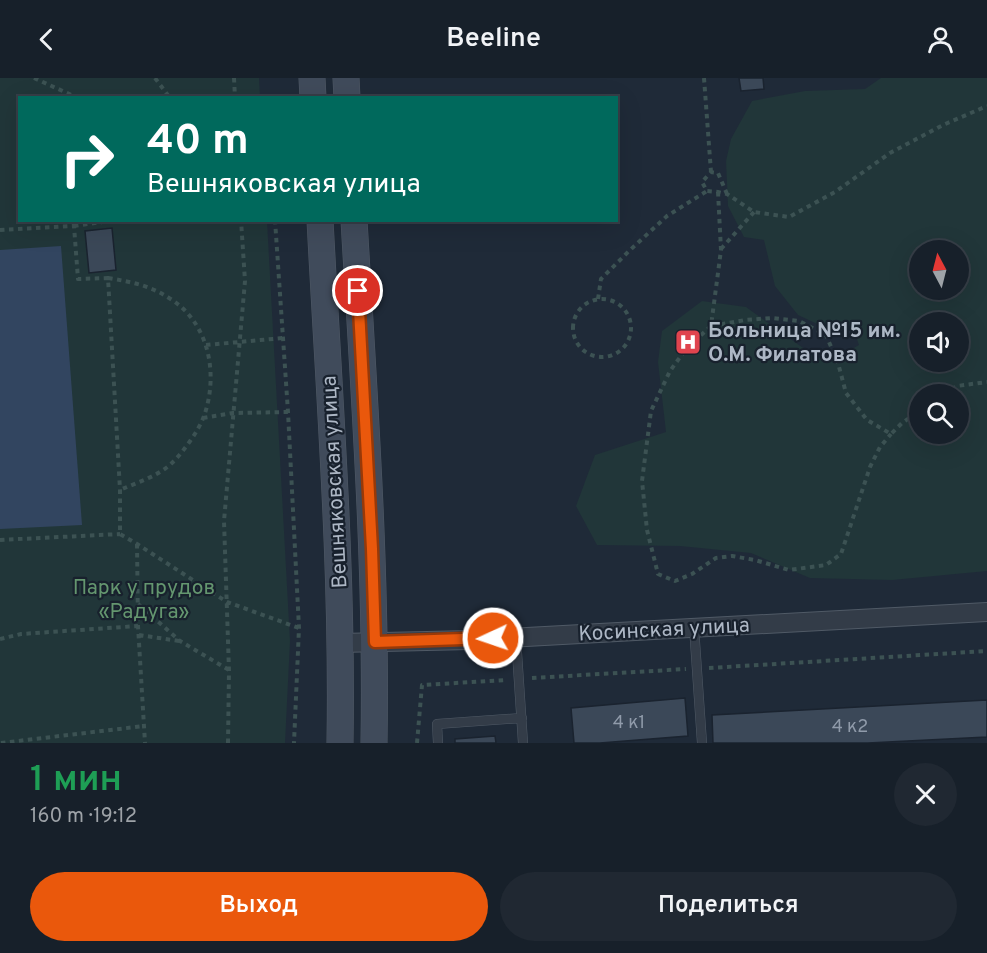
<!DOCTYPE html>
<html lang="ru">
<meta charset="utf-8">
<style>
:root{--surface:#17202a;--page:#202832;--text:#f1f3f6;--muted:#9ea3a8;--line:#363e47;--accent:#ea580c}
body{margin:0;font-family:Overpass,sans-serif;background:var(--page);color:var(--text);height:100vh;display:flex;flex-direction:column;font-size:22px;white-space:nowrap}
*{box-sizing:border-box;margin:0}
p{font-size:20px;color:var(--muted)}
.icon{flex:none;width:33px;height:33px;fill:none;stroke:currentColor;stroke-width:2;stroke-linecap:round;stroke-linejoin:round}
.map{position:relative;height:665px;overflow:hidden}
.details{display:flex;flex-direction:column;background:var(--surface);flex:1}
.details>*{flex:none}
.top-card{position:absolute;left:18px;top:18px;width:600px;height:126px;border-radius:0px;box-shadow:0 6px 24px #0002,0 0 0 2px var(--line);background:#00695c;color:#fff;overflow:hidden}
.needle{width:39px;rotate:353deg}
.tools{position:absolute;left:909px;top:162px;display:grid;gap:12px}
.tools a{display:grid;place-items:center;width:60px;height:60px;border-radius:50%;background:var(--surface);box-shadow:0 6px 24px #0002,0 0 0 2px var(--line);font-size:30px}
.pin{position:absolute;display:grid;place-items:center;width:51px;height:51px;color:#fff;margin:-26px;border:3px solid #fff;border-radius:50%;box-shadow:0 2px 6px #0007}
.me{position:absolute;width:66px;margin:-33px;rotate:267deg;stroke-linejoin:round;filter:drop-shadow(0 0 4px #0008)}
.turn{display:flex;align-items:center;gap:21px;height:126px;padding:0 30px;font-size:27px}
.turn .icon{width:78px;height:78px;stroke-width:2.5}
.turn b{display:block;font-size:42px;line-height:51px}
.round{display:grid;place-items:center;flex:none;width:63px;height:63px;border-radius:32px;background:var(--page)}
.headline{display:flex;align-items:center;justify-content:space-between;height:102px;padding:0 30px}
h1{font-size:36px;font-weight:600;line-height:45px;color:#1e9e55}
.cta{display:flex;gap:12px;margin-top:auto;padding:12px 30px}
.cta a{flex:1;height:69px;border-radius:36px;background:var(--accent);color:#fff;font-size:24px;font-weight:600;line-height:69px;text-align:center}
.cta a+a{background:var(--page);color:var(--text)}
header{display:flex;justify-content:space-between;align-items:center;height:78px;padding:0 30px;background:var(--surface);font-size:27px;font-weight:600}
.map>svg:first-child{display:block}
.green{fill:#213639;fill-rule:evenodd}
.water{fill:#324560}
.building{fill:#3b4858;stroke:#1a232f;stroke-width:1.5}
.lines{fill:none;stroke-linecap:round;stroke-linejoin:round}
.lane-casing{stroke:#505a66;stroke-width:10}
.street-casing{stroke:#505a66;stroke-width:20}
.secondary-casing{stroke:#505a66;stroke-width:27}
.path{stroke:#3c5253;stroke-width:4;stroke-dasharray:4.5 4.5;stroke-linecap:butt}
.lane{stroke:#333c48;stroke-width:9}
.street{stroke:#333c48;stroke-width:18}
.secondary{stroke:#404b5b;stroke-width:26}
.route-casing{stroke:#983908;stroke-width:15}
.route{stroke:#ea580c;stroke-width:10}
.labels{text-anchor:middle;stroke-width:4.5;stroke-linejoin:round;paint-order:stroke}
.number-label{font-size:18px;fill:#909baa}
.poi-label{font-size:21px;font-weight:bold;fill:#adb7c5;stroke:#18212d;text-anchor:start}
.street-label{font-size:21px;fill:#adb7c5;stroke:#18212d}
.park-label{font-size:21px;fill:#64966f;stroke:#18212d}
</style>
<header><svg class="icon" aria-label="back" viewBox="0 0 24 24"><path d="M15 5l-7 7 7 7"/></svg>Beeline<svg class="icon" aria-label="person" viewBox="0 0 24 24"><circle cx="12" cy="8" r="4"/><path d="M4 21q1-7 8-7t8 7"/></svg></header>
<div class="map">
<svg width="987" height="665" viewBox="0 0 987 665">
<rect width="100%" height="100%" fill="#1f2a38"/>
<path class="green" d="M0,0H259L260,19L20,20V142L267,143L290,563L285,665H0Z
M881,0H987V493L892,502L810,500L751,475L680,468L597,467L576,428L595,377L666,354L658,284L662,253L702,223L746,229L817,280L834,281L859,267L852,247L828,251L798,237L775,208L764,162L744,159L728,128L726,83L731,61L752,23L805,13L865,11ZM958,172V212H920V172ZM920,244H958V284H920ZM920,316H958V356H920Z"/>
<path class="water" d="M61,168L82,447L0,451V172Z"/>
<path class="building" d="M739,0H763L764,11L741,13Z
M112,150L116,192L89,195L85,153Z
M685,620L688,658L600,665H574L571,630Z
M987,622V659L868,665H713L712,637Z
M495,658L496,665H455V661Z"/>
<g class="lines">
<defs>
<path id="lane" d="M694,549L702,665
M516,559L523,665
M438,665L437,646L522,640"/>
<path id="street" d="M340,565L470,562L987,534"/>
<path id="secondary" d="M312,0L313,20
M346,0L347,20
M320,142C329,317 343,491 340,665
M354,142C364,316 377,491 374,665"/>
</defs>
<use href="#lane" class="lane-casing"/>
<use href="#street" class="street-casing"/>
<use href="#secondary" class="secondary-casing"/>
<path class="path" d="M34,0L78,20
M155,0L170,20
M234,0L235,20
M704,0L711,94
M718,114L721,172L711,248L686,271L670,293L651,333L642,403L647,452L658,496L675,503L692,496L716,480L732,478L755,482L789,492L826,487L841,476L870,389L880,369L891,356
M727,116L718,95L711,94L702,104L707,113L718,114L727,116L754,134L789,139L835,114L890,75L943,47L987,28
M275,142L288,334L299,550L294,665
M74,148L116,142
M0,152L74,148L78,201L108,200L120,412V456L137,466L227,524L299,550
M721,171L754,134
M108,200C131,204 149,207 169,220C209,244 219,296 204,338C199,352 184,373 173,384C159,398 138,404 120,412
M598,221L601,201L629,173L667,138L707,113
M573 250a29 29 0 1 1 58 0a29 29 0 1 1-58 0Z
M712,248L745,242L773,240L799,243L826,257L838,285L846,315L867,342L891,356L902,345L920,333
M206,267L283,260
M944,316L957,308L987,304
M203,340L233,335L288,334
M0,462L120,456
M137,466L138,548L145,665
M138,526L180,563L229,592
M139,557L179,563
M0,561L21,556L138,548
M709,590L987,573
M532,600L686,591
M1,665L144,648
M228,665L229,593L224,443L245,203L241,142
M417,665L422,607L507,602"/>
<use href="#lane" class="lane"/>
<use href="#street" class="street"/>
<use href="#secondary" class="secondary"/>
</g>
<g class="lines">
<defs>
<path id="route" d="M358,213L372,471L375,564L493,560"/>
</defs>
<use href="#route" class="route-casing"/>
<use href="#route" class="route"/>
</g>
<defs>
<symbol id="hospital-square" viewBox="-11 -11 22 22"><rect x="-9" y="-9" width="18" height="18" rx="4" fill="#e0444e" stroke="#18212d"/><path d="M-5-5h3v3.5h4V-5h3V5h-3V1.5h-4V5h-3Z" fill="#fff"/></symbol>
</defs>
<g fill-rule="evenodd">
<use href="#hospital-square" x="673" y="249" width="30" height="30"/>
</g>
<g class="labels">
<g class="number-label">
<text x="629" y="650">4 к1</text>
<text x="850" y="654">4 к2</text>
</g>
<g class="poi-label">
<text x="708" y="259">Больница №15 им.<tspan x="708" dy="24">О.М. Филатова</tspan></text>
</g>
<g class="street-label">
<text transform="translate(334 404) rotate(-93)" y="7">Вешняковская улица</text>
<text transform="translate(664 551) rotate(-3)" y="7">Косинская улица</text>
</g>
<g class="park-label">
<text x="144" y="516">Парк у прудов<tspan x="144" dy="24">«Радуга»</tspan></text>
</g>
</g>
</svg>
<div class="tools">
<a><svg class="needle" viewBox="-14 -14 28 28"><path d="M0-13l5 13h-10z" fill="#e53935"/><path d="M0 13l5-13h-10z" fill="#9ea3a8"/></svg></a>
<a><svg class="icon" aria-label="sound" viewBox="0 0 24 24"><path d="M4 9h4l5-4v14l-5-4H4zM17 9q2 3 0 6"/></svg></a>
<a><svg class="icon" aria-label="search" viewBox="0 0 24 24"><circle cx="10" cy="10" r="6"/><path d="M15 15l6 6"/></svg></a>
</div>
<div class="pin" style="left:358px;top:213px;background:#d93025"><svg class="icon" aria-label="arrive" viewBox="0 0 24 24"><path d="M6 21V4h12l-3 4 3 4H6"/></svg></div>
<svg class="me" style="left:493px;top:560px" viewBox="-20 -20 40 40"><circle r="17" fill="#ea580c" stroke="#fff" stroke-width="3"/><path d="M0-11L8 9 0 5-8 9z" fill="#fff"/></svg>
<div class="top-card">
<div class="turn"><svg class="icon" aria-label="right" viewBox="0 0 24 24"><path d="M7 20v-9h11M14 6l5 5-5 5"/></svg><div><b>40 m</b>Вешняковская улица</div></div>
</div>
</div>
<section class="details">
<div class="headline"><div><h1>1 мин</h1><p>160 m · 19:12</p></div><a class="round"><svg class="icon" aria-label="close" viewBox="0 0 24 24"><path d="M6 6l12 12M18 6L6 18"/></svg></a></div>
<div class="cta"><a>Выход</a><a>Поделиться</a></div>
</section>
